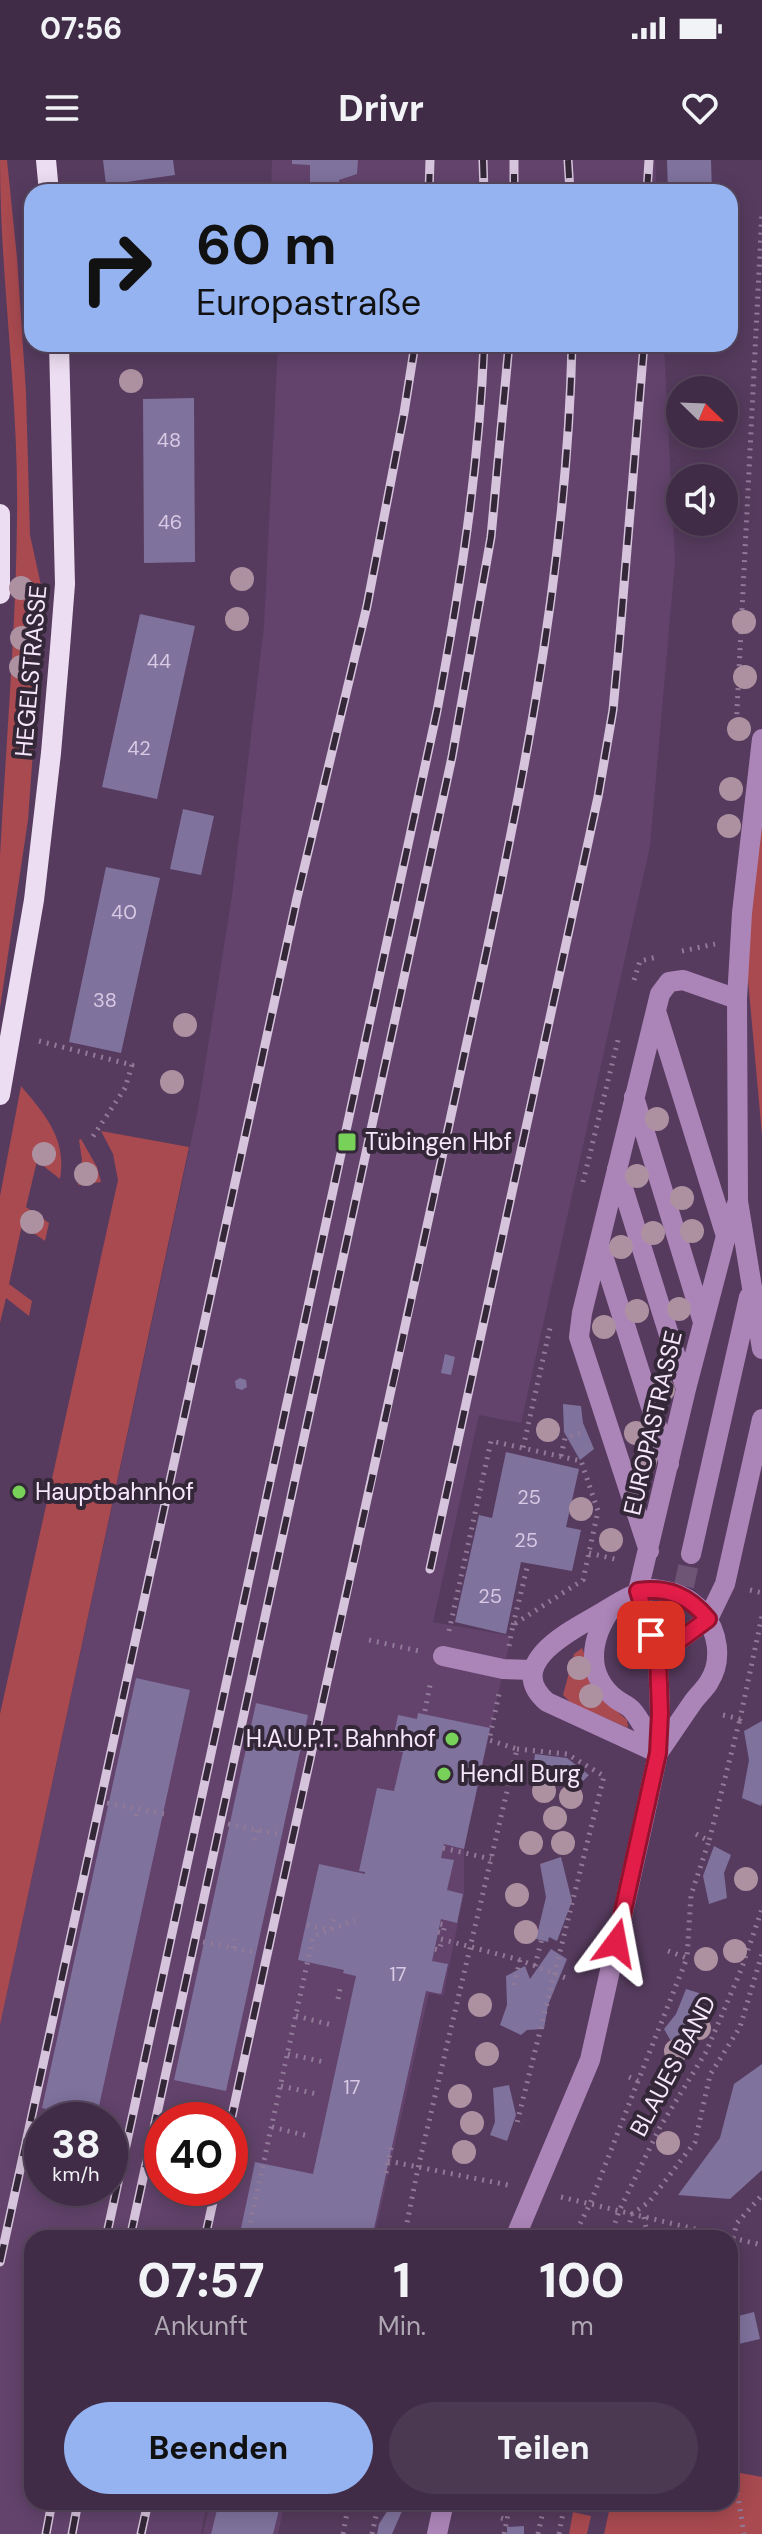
<!DOCTYPE html>
<html lang="de">
<meta charset="utf-8">
<style>
:root{--surface:#402c46;--page:#4b3851;--text:#f1f3f6;--muted:#aea7b3;--line:#59485f;--accent:#95b2f1}
body{margin:0;font-family:"DM Sans",sans-serif;background:var(--page);color:var(--text);height:100vh;display:flex;flex-direction:column;font-size:30px;white-space:nowrap}
*{box-sizing:border-box;margin:0}
p{font-size:26px;color:var(--muted)}
.icon{flex:none;width:44px;height:44px;fill:none;stroke:currentColor;stroke-width:2;stroke-linecap:round;stroke-linejoin:round}
.map{position:relative;flex:1;overflow:hidden}
.details{position:absolute;left:24px;top:2070px;width:714px;height:280px;display:flex;flex-direction:column;background:var(--surface);border-radius:24px;box-shadow:0 4px 20px #0003,0 0 0 2px var(--line)}
.details>*{flex:none}
.hud{position:absolute;left:24px;top:24px;width:714px;height:168px;border-radius:24px;box-shadow:0 4px 20px #0003,0 0 0 2px var(--line);background:#95b2f1;color:#111;overflow:hidden}
.needle{width:52px;rotate:113deg}
.controls{position:absolute;left:666px;top:216px;display:grid;gap:16px}
.controls a{display:grid;place-items:center;width:72px;height:72px;border-radius:50%;background:var(--surface);box-shadow:0 4px 20px #0003,0 0 0 2px var(--line);font-size:40px}
.speed{position:absolute;left:24px;top:1942px;display:flex;gap:16px;font-size:40px;font-weight:700;text-align:center}
.speed>*{display:grid;place-content:center;width:104px;height:104px;border-radius:50%;background:var(--surface);box-shadow:0 4px 20px #0003,0 0 0 2px var(--line);line-height:1}
.speed small{font-size:20px;font-weight:400}
.speed .limit{border:12px solid #d22;background:#fff;color:#111}
.pin{position:absolute;display:grid;place-items:center;width:68px;height:68px;color:#fff;margin:-34px;border-radius:16px;box-shadow:0 4px 12px #0006}
.me{position:absolute;width:88px;margin:-44px;rotate:13deg;stroke-linejoin:round;filter:drop-shadow(0 0 6px #0008)}
.turn{display:flex;align-items:center;gap:28px;height:168px;padding:0 40px;font-size:36px}
.turn .icon{width:104px;height:104px;stroke-width:2.5}
.turn b{display:block;font-size:56px;line-height:68px}
.eta{display:flex;justify-content:space-evenly;align-items:center;height:136px;text-align:center}
.eta b{font-size:48px;font-weight:800;line-height:56px}
.button{display:flex;gap:16px;margin-top:auto;padding:16px 40px}
.button a{flex:1;height:92px;border-radius:48px;background:var(--accent);color:#111;font-size:32px;font-weight:800;line-height:92px;text-align:center}
.button a+a{background:var(--page);color:var(--text)}
.status{display:flex;justify-content:space-between;align-items:center;height:56px;padding:0 40px;background:var(--surface);direction:ltr}
.status svg{height:22px;fill:currentColor}
header{display:flex;justify-content:space-between;align-items:center;height:104px;padding:0 40px;background:var(--surface);font-size:36px;font-weight:800}
.map>svg:first-child{display:block}
.built{fill:#63436c;fill-rule:evenodd}
.green{fill:#a84a50}
.building{fill:#7f729d}
.lines{fill:none;stroke-linecap:round;stroke-linejoin:round}
.minor-tunnel{stroke:#6e5576;stroke-width:20;stroke-dasharray:20 10;stroke-linecap:butt}
.path{stroke:#917998;stroke-width:5;stroke-dasharray:2 6;stroke-linecap:butt}
.minor{stroke:#ac85b8;stroke-width:20}
.major{stroke:#edddf2;stroke-width:20}
.rail-casing{stroke:#d6c3dc;stroke-width:9}
.rail{stroke:#342838;stroke-width:6;stroke-dasharray:18;stroke-linecap:butt}
.tree{fill:#ad91a1}
.route-casing{stroke:#92132f;stroke-width:20}
.route{stroke:#e11d48;stroke-width:14}
.poi-dot{fill:#78d158;stroke:#342838;stroke-width:3}
.labels{text-anchor:middle;stroke-width:8;stroke-linejoin:round;paint-order:stroke}
.number-label{font-size:20px;fill:#d9c9e4}
.street-label{font-size:24px;fill:#f7e6fc;stroke:#342838}
.poi-label{font-size:24px;fill:#f7e6fc;stroke:#342838;text-anchor:start}
</style>
<div class="status"><b>07:56</b><svg viewBox="0 0 49 12"><path d="M0 12V9h3v3zM5 12V6h3v6zM10 12V3h3v9zM15 12V0h3v12zM26 1h20v11H26zM47 4h2v5h-2z"/></svg></div>
<header><svg class="icon" aria-label="menu" viewBox="0 0 24 24"><path d="M4 6h16M4 12h16M4 18h16"/></svg>Drivr<svg class="icon" aria-label="heart" viewBox="0 0 24 24"><path d="M12 20l-8-8c-3-5 5-10 8-4 3-6 11-1 8 4z"/></svg></header>
<div class="map">
<svg width="762" height="2374" viewBox="0 0 762 2374">
<rect width="100%" height="100%" fill="#563b5e"/>
<path class="built" d="M272,0H655L657,32H271Z
M278,184H664L675,401L650,686L521,1263L479,1255L433,1462L511,1476L464,1689V1733L443,1836L429,1833L374,2078H32V2342H207L201,2374H0V1865L198,949L232,736L264,466ZM42,1960H110V2028H42ZM162,1960H230V2028H162Z
M210,2342H285L278,2374H203Z"/>
<path class="green" d="M0,0H7L17,98L26,232L30,375L44,439L28,660L0,848C0,797 0,746 0,696C6,583 16,470 17,357C19,238 0,119 0,0Z
M762,579V975L742,753Z
M21,926C45,955 67,978 60,1019L37,1001L26,1047L49,1063L45,1081L22,1065L9,1124L32,1141L29,1156L6,1138L0,1163V1036Z
M101,971L189,987L0,1865V1554L118,1020L113,994Z
M81,979L97,1007L101,1022L78,1025L82,1000L79,980Z
M582,1488L602,1538L627,1560L628,1568L571,1543L563,1535L574,1494Z
M730,2311L762,2317V2374H604L611,2342H730Z
M573,2352L591,2356L587,2374H569Z"/>
<path class="building" d="M103,0H173L175,15L106,25Z
M292,0H358L357,14L339,20V25L310,24V5L292,4Z
M667,0H711L712,32H668Z
M129,184H159V186L130,190Z
M194,238L195,402L144,403L143,239Z
M140,454L195,466L157,639L102,627Z
M183,649L214,656L201,715L170,709Z
M106,707L160,718L121,893L69,882Z
M445,1194L455,1197L451,1215L441,1213Z
M240,1218L246,1220L247,1227L242,1230L236,1228L235,1221Z
M563,1244L581,1246L583,1263L594,1289L580,1300L564,1272Z
M506,1292L579,1309L566,1367L581,1370L572,1411L521,1402L506,1474L455,1462L479,1355L492,1358Z
M136,1518L190,1530L96,1960L42,1948Z
M256,1543L308,1555L226,1931L174,1920Z
M418,1553L490,1568L464,1689L444,1684L441,1698L454,1700L447,1730L463,1734L457,1763L441,1759L432,1801L448,1804L441,1834L426,1831L372,2078H239L255,2002L313,2014L356,1816L343,1813L344,1810L298,1800L319,1704L365,1714V1712L359,1711L377,1628L394,1631L403,1592L391,1590L398,1555L417,1559Z
M762,1561V1643L761,1646L742,1638L749,1600L744,1571Z
M535,1594L567,1598L589,1615L576,1628L559,1619L533,1612Z
M714,1686L731,1695L724,1713L727,1738L709,1744L703,1716Z
M561,1697L572,1741L557,1781L549,1777L548,1782L536,1779L546,1737L540,1704Z
M551,1789L567,1799L548,1845L544,1869L527,1870L521,1875L500,1865L507,1845L506,1816L525,1806L530,1819Z
M686,1829L699,1833L693,1860L672,1883L664,1869L676,1854Z
M762,1904V2010L730,2039L678,2035L720,1978L734,1924Z
M509,1925L516,1955L507,1981L490,1975L495,1962L493,1928Z
M754,2152L760,2179L730,2186V2158Z
M219,2342H281L273,2374H211Z
M393,2342H399L403,2349L392,2374H377L379,2364Z
M524,2366V2374H507V2367Z"/>
<g class="lines">
<path class="minor-tunnel" d="M684,1426L691,1394"/>
<path class="path" d="M736,570L762,52
M682,791L715,784
M634,820L640,801L657,797
M39,881L132,905L125,928L90,981
M583,1022L619,876
M561,1296L565,1278L584,1272
M589,1393L619,1400
M750,1430L762,1433
M513,1465L528,1404
M449,1471L491,1281L523,1288
M369,1480L419,1491
M509,1486L513,1465L583,1420L598,1351L581,1301L523,1288L550,1168
M425,1551L431,1520
M723,1555L740,1559L762,1456
M517,1589L567,1594L604,1616L517,1963L522,1964
M107,1643L165,1654
M136,1656L137,1648
M228,1664L283,1675
M696,1674L709,1681L740,1559
M254,1680L257,1670
M443,1688L491,1699
M307,1765L330,1770
M331,1769L334,1758
M438,1772L443,1773L445,1765L440,1764
M441,1779L520,1800L566,1818
M203,1782L258,1793
M233,1788L234,1779
M435,1789L439,1790L441,1784
M668,1791L687,1798L691,1735L709,1681
M535,1806L543,1774
M514,1825L520,1800
M338,1839L340,1829
M296,1856L332,1865
M288,1894L324,1902
M629,1917L638,1921L687,1798
M281,1926L317,1934
M272,1967L308,1976
M388,2001L508,2025
M386,2013L391,1987
M561,2037L762,2085
M644,2057L648,2078
M247,2078L313,1777L355,1760
M404,2078L418,2008L517,1589L489,1580L499,1534
M573,2078L590,2044L638,1921
M610,2078L619,2051L660,1967L706,1892L741,1810L762,1749
M626,2078L632,2054L649,2042L695,1982L710,1915L740,1867L762,1794
M733,2078L737,2063L762,2035
M730,2319L738,2336L744,2374
M619,2342L663,2348L699,2342
M501,2358L507,2360L510,2342
M343,2374L349,2342
M372,2374L379,2342
M504,2374L507,2360
M538,2374L545,2342
M559,2374L565,2342"/>
<path class="minor" d="M762,579L742,753L737,839L738,1041L762,1189
M656,851L726,1076
M634,937L703,1162
M617,1009L686,1229
M599,1083L669,1304
M649,1391L579,1177L582,1153L660,834L669,822L683,820L737,839
M691,1394L749,1137
M653,1429C672,1431 689,1436 702,1452C718,1471 723,1500 709,1522C705,1529 698,1535 693,1542C681,1559 670,1576 658,1593L547,1542C504,1505 568,1472 596,1456C615,1445 630,1433 653,1429Z
M611,1449C591,1478 584,1514 616,1539C621,1543 628,1545 632,1550C642,1561 650,1580 658,1593
M443,1496L503,1509L533,1510
M658,1496L708,1459L725,1424L762,1259
M515,2078L590,1900L643,1663L658,1593L660,1553L658,1496L638,1431L686,1229L726,1076L738,1041
M437,2374L444,2342"/>
<path class="major" d="M46,0L49,32
M0,354V434
M0,935L34,740L51,593L60,488L65,424L59,184"/>
<defs>
<path id="rail" d="M483,0L484,32
M568,0L570,32
M429,32L430,0
M514,32V0
M647,32L649,0
M430,1409L598,637L613,550L619,486L644,184
M230,1965C300,1641 373,1318 443,993C500,726 566,459 572,184
M106,2078L437,551C460,429 479,308 484,184
M130,2078L452,597L491,377L509,184
M205,2078L216,2028
M0,2102L297,738L367,446L404,253L415,184
M46,2374L52,2342
M72,2374L78,2342
M141,2374L148,2342"/>
</defs>
<use href="#rail" class="rail-casing"/>
<use href="#rail" class="rail"/>
</g>
<g class="tree">
<circle cx="131" cy="221" r="12"/>
<circle cx="242" cy="419" r="12"/>
<circle cx="21" cy="428" r="12"/>
<circle cx="237" cy="459" r="12"/>
<circle cx="744" cy="462" r="12"/>
<circle cx="22" cy="478" r="12"/>
<circle cx="21" cy="507" r="12"/>
<circle cx="745" cy="517" r="12"/>
<circle cx="739" cy="569" r="12"/>
<circle cx="731" cy="629" r="12"/>
<circle cx="729" cy="666" r="12"/>
<circle cx="185" cy="865" r="12"/>
<circle cx="172" cy="922" r="12"/>
<circle cx="657" cy="959" r="12"/>
<circle cx="44" cy="994" r="12"/>
<circle cx="86" cy="1014" r="12"/>
<circle cx="637" cy="1016" r="12"/>
<circle cx="682" cy="1038" r="12"/>
<circle cx="32" cy="1062" r="12"/>
<circle cx="692" cy="1071" r="12"/>
<circle cx="653" cy="1073" r="12"/>
<circle cx="621" cy="1087" r="12"/>
<circle cx="679" cy="1149" r="12"/>
<circle cx="637" cy="1151" r="12"/>
<circle cx="604" cy="1167" r="12"/>
<circle cx="663" cy="1230" r="12"/>
<circle cx="548" cy="1270" r="12"/>
<circle cx="636" cy="1273" r="12"/>
<circle cx="645" cy="1301" r="12"/>
<circle cx="581" cy="1349" r="12"/>
<circle cx="611" cy="1380" r="12"/>
<circle cx="579" cy="1508" r="12"/>
<circle cx="591" cy="1536" r="12"/>
<circle cx="544" cy="1631" r="12"/>
<circle cx="571" cy="1637" r="12"/>
<circle cx="555" cy="1658" r="12"/>
<circle cx="531" cy="1683" r="12"/>
<circle cx="563" cy="1683" r="12"/>
<circle cx="746" cy="1719" r="12"/>
<circle cx="517" cy="1735" r="12"/>
<circle cx="526" cy="1772" r="12"/>
<circle cx="735" cy="1791" r="12"/>
<circle cx="706" cy="1799" r="12"/>
<circle cx="480" cy="1845" r="12"/>
<circle cx="699" cy="1868" r="12"/>
<circle cx="676" cy="1891" r="12"/>
<circle cx="487" cy="1894" r="12"/>
<circle cx="460" cy="1936" r="12"/>
<circle cx="472" cy="1963" r="12"/>
<circle cx="668" cy="1983" r="12"/>
<circle cx="464" cy="1992" r="12"/>
</g>
<g class="lines">
<defs>
<path id="route" d="M616,1783L658,1593L660,1553L658,1496L708,1459C689,1436 669,1427 638,1431L651,1475"/>
</defs>
<use href="#route" class="route-casing"/>
<use href="#route" class="route"/>
</g>
<g class="poi-dot">
<rect x="337" y="972" width="20" height="20" rx="4"/>
<circle cx="19" cy="1332" r="8"/>
<circle cx="452" cy="1579" r="8"/>
<circle cx="444" cy="1614" r="8"/>
</g>
<g class="labels">
<g class="number-label">
<text x="169" y="287">48</text>
<text x="170" y="369">46</text>
<text x="159" y="508">44</text>
<text x="139" y="595">42</text>
<text x="124" y="759">40</text>
<text x="105" y="847">38</text>
<text x="529" y="1344">25</text>
<text x="526" y="1387">25</text>
<text x="490" y="1443">25</text>
<text x="398" y="1821">17</text>
<text x="352" y="1934">17</text>
</g>
<g class="street-label">
<text transform="translate(31 511) rotate(-85)" y="8">HEGELSTRASSE</text>
<text transform="translate(653 1263) rotate(-77)" y="8">EUROPASTRASSE</text>
<text transform="translate(673 1906) rotate(-62)" y="8">BLAUES BAND</text>
</g>
<g class="poi-label">
<text x="365" y="990">Tübingen Hbf</text>
<text x="35" y="1340">Hauptbahnhof</text>
<text x="436" y="1587" text-anchor="end">H.A.U.P.T. Bahnhof</text>
<text x="460" y="1622">Hendl Burg</text>
</g>
</g>
</svg>
<div class="controls">
<a><svg class="needle" viewBox="-14 -14 28 28"><path d="M0-13l5 13h-10z" fill="#e53935"/><path d="M0 13l5-13h-10z" fill="#aea7b3"/></svg></a>
<a><svg class="icon" aria-label="sound" viewBox="0 0 24 24"><path d="M4 9h4l5-4v14l-5-4H4zM17 9q2 3 0 6"/></svg></a>
</div>
<div class="speed"><div>38<small>km/h</small></div><div class="limit">40</div></div>
<div class="pin" style="left:651px;top:1475px;background:#d93025"><svg class="icon" aria-label="arrive" viewBox="0 0 24 24"><path d="M6 21V4h12l-3 4 3 4H6"/></svg></div>
<svg class="me" style="left:616px;top:1783px" viewBox="-20 -20 40 40"><path d="M0-17L14 15 0 8-14 15z" fill="#e11d48" stroke="#fff" stroke-width="4"/></svg>
<div class="hud">
<div class="turn"><svg class="icon" aria-label="right" viewBox="0 0 24 24"><path d="M7 20v-9h11M14 6l5 5-5 5"/></svg><div><b>60 m</b>Europastraße</div></div>
</div>
<section class="details">
<div class="eta">
<div><b>07:57</b><p>Ankunft</p></div>
<div><b>1</b><p>Min.</p></div>
<div><b>100</b><p>m</p></div>
</div>
<div class="button"><a>Beenden</a><a>Teilen</a></div>
</section>
</div>
